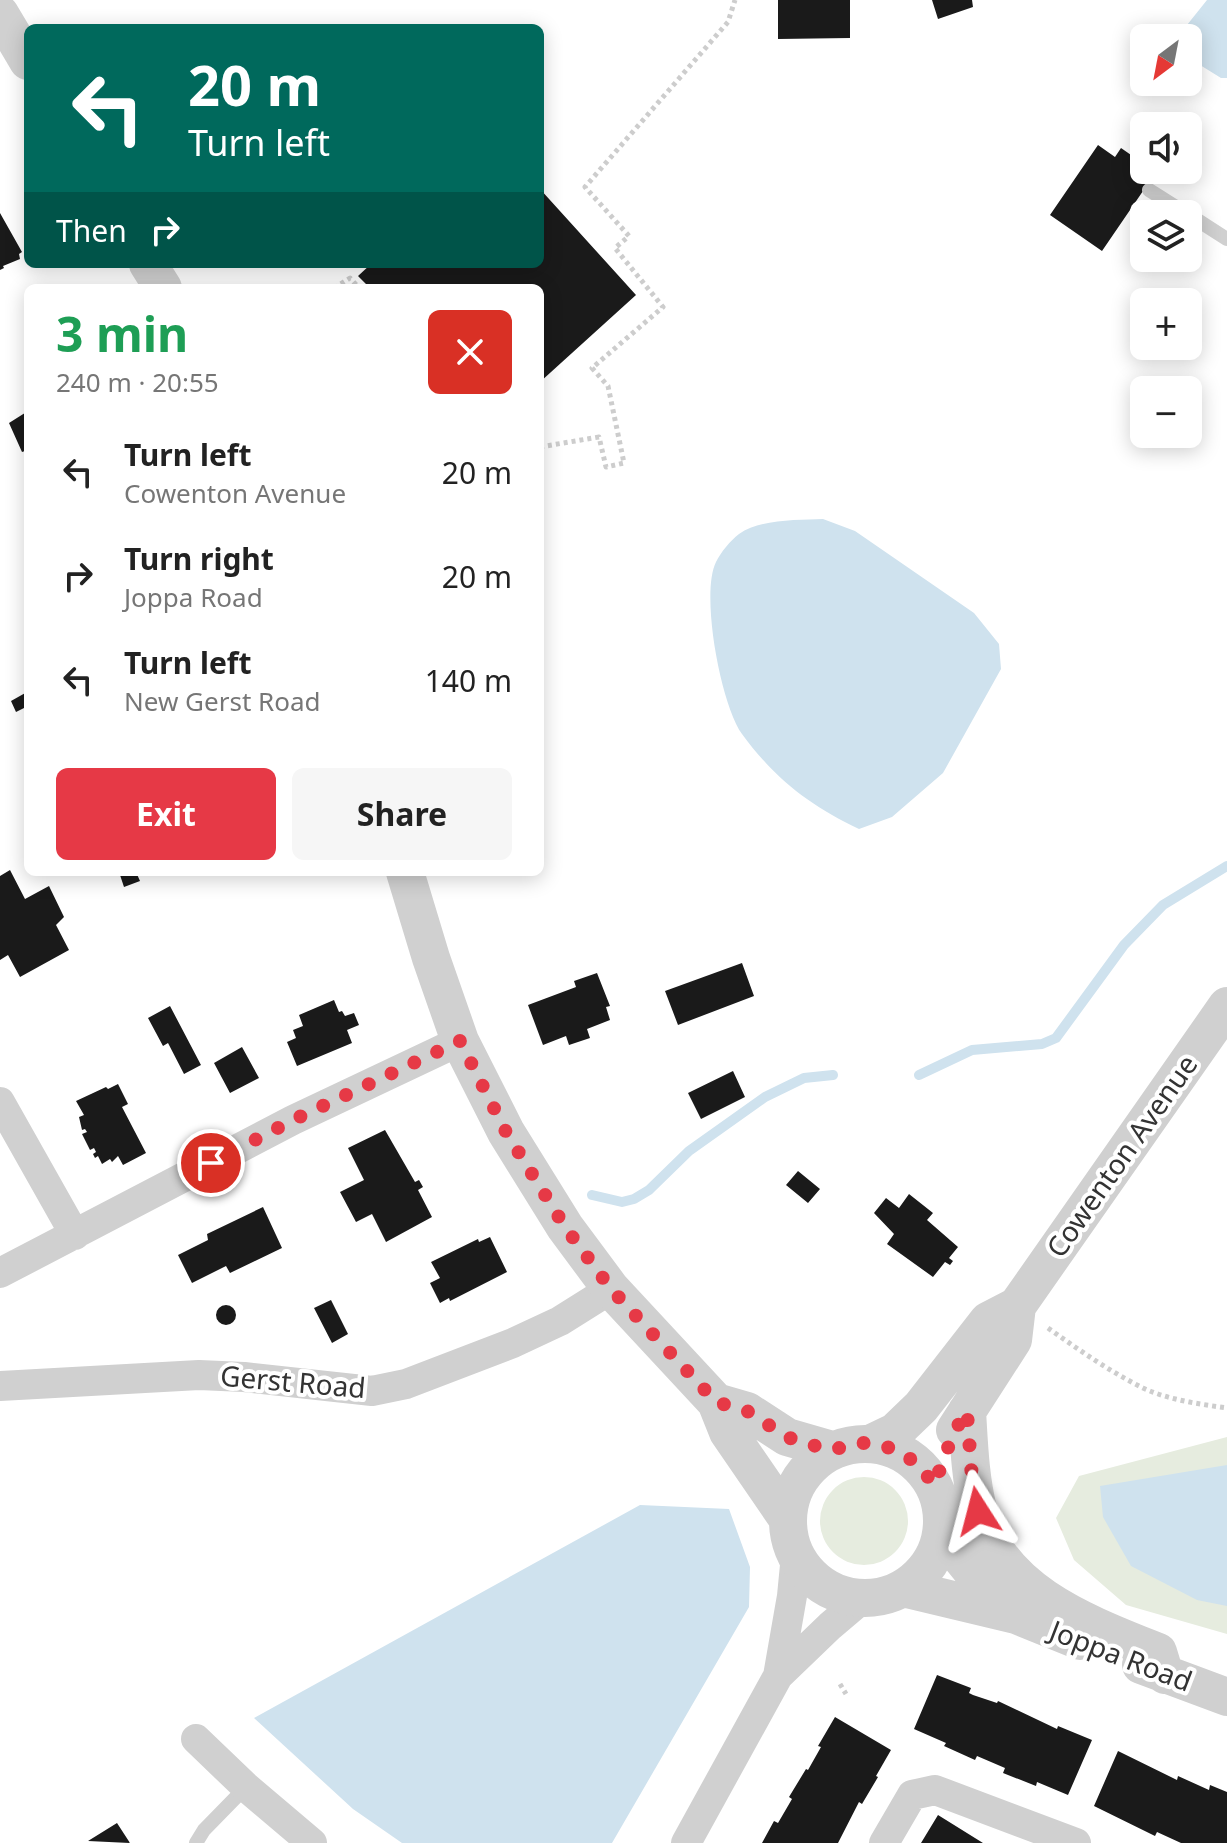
<!DOCTYPE html>
<meta charset="utf-8">
<style>
:root{--surface:#fff;--page:#f6f6f6;--text:#222;--muted:#767676;--accent:#e63946}
body{margin:0;font-family:"Noto Sans",sans-serif;background:var(--page);color:var(--text);height:100vh;display:flex;flex-direction:column;font-size:30px;white-space:nowrap}
*{box-sizing:border-box;margin:0}
p{font-size:26px;color:var(--muted)}
.icon{flex:none;width:44px;height:44px;fill:none;stroke:currentColor;stroke-width:2;stroke-linecap:round;stroke-linejoin:round}
.map{position:relative;flex:1;overflow:hidden}
.drawer{position:absolute;left:24px;top:284px;width:520px;height:592px;display:flex;flex-direction:column;background:var(--surface);border-radius:12px;box-shadow:0 4px 20px #0003}
.drawer>*{flex:none}
.banner{position:absolute;left:24px;top:24px;width:520px;height:244px;border-radius:12px;box-shadow:0 4px 20px #0003;background:#00695c;color:#fff;overflow:hidden}
.needle{width:52px;rotate:212deg}
.fabs{position:absolute;left:1130px;top:24px;display:grid;gap:16px}
.fabs a{display:grid;place-items:center;width:72px;height:72px;border-radius:12px;background:var(--surface);box-shadow:0 4px 20px #0003;font-size:40px}
.pin{position:absolute;display:grid;place-items:center;width:68px;height:68px;color:#fff;margin:-34px;border:4px solid #fff;border-radius:50%;box-shadow:0 2px 8px #0007}
.me{position:absolute;width:88px;margin:-44px;rotate:351deg;stroke-linejoin:round;filter:drop-shadow(0 0 6px #0008)}
.turn{display:flex;align-items:center;gap:28px;height:168px;padding:0 32px;font-size:36px}
.turn .icon{width:104px;height:104px;stroke-width:2.5}
.turn b{display:block;font-size:56px;line-height:68px}
.then{display:flex;align-items:center;height:76px;padding:0 32px;background:#0003;gap:16px;font-size:30px}
.round{display:grid;place-items:center;flex:none;width:84px;height:84px;border-radius:12px;background:var(--page)}
.head{display:flex;align-items:center;justify-content:space-between;height:136px;padding:0 32px}
h1{font-size:48px;font-weight:700;line-height:60px;color:#1e9e55}
.primary-button{display:flex;gap:16px;margin-top:auto;padding:16px 32px}
.primary-button a{flex:1;height:92px;border-radius:12px;background:var(--accent);color:#fff;font-size:32px;font-weight:700;line-height:92px;text-align:center}
.primary-button a+a{background:var(--page);color:var(--text)}
ul{padding:0;list-style:none}
li{display:flex;align-items:center;gap:24px;height:104px;padding:0 32px}
li div{flex:1}
li b{display:block;font-size:30px}
li em{font-style:normal}
.map>svg:first-child{display:block}
.green{fill:#e6ecdf}
.water{fill:#cfe2ee}
.lines{fill:none;stroke-linecap:round;stroke-linejoin:round}
.stream{stroke:#cfe2ee;stroke-width:10}
.building{fill:#1a1a1a}
.path{stroke:#cdcdcd;stroke-width:5;stroke-dasharray:4 4;stroke-linecap:butt}
.service{stroke:#d0d0d0;stroke-width:14}
.minor{stroke:#d0d0d0;stroke-width:30}
.tertiary{stroke:#d0d0d0;stroke-width:38}
.route{stroke:#e63946;stroke-width:14;stroke-dasharray:0 25.2}
.labels{text-anchor:middle;stroke-width:8;stroke-linejoin:round;paint-order:stroke}
.street-label{font-size:28px;fill:#333;stroke:#fff}
</style>
<div class="map">
<svg width="1227" height="1843" viewBox="0 0 1227 1843">
<rect width="100%" height="100%" fill="#fff"/>
<path class="green" d="M1227,1437V1634L1126,1605L1074,1560L1056,1518L1079,1476Z
M820 1521a44 44 0 1 1 88 0a44 44 0 1 1-88 0Z"/>
<path class="water" d="M1207,0H1227V78H1221L1192,60L1187,25Z
M823,519L855,531L974,613L999,644L1001,669L943,773L892,817L859,829C809,805 775,779 742,734C721,705 700,594 716,562C721,552 730,541 739,534C760,519 798,520 823,519Z
M1227,1465V1606L1197,1600L1131,1566L1103,1517L1100,1486Z
M640,1505L729,1509L750,1567L749,1607L612,1843H402L353,1809L254,1718Z"/>
<g class="lines">
<path class="stream" d="M919,1075L972,1050L1042,1044L1056,1038L1124,945L1163,905L1227,866
M592,1195L622,1202L634,1199L649,1190L689,1151L765,1097L804,1078L833,1075"/>
</g>
<path class="building" d="M778,0H850V38L778,39Z
M932,0H972L973,7L938,19Z
M1098,145L1115,157L1121,148L1144,164V170L1156,172L1102,251L1050,215Z
M540,189L636,295L540,382V288H370L358,276L371,264H540Z
M0,213L22,252L19,254L20,259L3,266L4,268L0,270Z
M28,411V450L22,452L9,423Z
M27,692L28,706L16,712L11,701Z
M10,870L25,899L49,886L64,917L56,925L69,950L20,977L8,955L0,960V876Z
M119,872H136L140,881L124,887Z
M742,963L754,996L678,1025L665,991Z
M597,973L610,1006L606,1007L610,1020L587,1029L590,1038L569,1045L566,1036L543,1045L528,1005L576,987L574,981Z
M334,1000L339,1012L342,1011L345,1016L354,1013L359,1025L347,1030L352,1043L297,1066L287,1042L296,1038L293,1030L303,1026L299,1015Z
M170,1006L201,1065L184,1074L168,1043L163,1046L148,1018Z
M242,1047L259,1078L230,1093L214,1063Z
M733,1071L745,1097L701,1119L688,1093Z
M118,1084L128,1104L122,1107L146,1153L123,1165L118,1156L112,1162L110,1159L102,1164L98,1156L95,1158L93,1154L96,1152L94,1148L90,1150L82,1134L87,1132L85,1129L82,1130L79,1117L84,1115L76,1101L106,1087L108,1089Z
M385,1130L415,1182L419,1180L423,1187L418,1190L432,1217L386,1242L372,1214L356,1222L340,1192L364,1180L348,1148Z
M798,1171L820,1189L808,1203L786,1185Z
M909,1194L933,1213L927,1220L958,1247L949,1258L953,1261L950,1265L945,1262L933,1277L887,1244L894,1234L874,1213L886,1198L899,1208Z
M263,1207L282,1248L230,1273L226,1266L192,1283L178,1255L208,1240L207,1234Z
M490,1237L507,1272L450,1301L449,1298L440,1303L430,1283L440,1278L431,1262L478,1239L479,1242Z
M331,1300L348,1334L332,1343L314,1308Z
M216 1315a10 10 0 1 1 20 0a10 10 0 1 1-20 0Z
M937,1675L971,1688L969,1693L973,1695L997,1703L998,1701L1057,1729L1058,1726L1092,1740L1068,1795L1037,1782L1036,1786L1003,1773L1005,1768L977,1756L975,1760L944,1746L946,1743L914,1729Z
M835,1717L891,1750L876,1776L878,1777L862,1804L859,1802L838,1843H762L774,1821L778,1823L792,1799L789,1797L806,1769L808,1770L821,1747L818,1746Z
M1118,1751L1177,1780L1178,1776L1209,1790L1210,1785L1227,1792V1843H1181L1157,1832L1155,1836L1094,1806Z
M938,1815L983,1843H921Z
M117,1823L130,1843L88,1841Z"/>
<g class="lines">
<path class="path" d="M334,288L350,278L359,288
M540,447L599,437L606,467L624,463L608,386L592,368L663,307L615,248L629,236L585,187L728,22L735,0
M1048,1328C1079,1350 1109,1371 1143,1388C1169,1400 1199,1404 1227,1408
M840,1684L846,1694"/>
<path class="service" d="M1149,190L1187,214
M1188,214L1227,239
M196,1843L204,1830L246,1787"/>
<path class="minor" d="M0,1102L75,1235
M0,1273L293,1120L460,1041
M0,1386L199,1375L244,1377L372,1391L406,1384L513,1343L560,1321L611,1289
M778,1676L792,1596L796,1555
M196,1739L246,1787L312,1843
M686,1843L778,1676L830,1626L863,1598
M884,1843L912,1795L935,1790L1076,1843"/>
<path class="tertiary" d="M0,14L28,61
M148,264L163,288
M405,872L431,958L460,1041L506,1132L565,1227L611,1289L716,1402L728,1432L787,1518
M716,1402L747,1411L787,1437L832,1450
M967,1411C969,1443 970,1477 978,1509C997,1591 1088,1624 1158,1652L1165,1675
M955,1430L1013,1340L1017,1306
M872,1443L895,1432L921,1407L988,1321L1017,1306L1227,1006
M788 1521a77 77 0 1 1 154 0a77 77 0 1 1-154 0Z
M942,1534L988,1591L1014,1613
M903,1588L1016,1615L1080,1641
M1141,1665L1227,1697"/>
</g>
<g class="lines">
<path class="route" d="M211,1163L293,1120L460,1041L506,1132L565,1227L611,1289L716,1402L747,1411L787,1437L804,1443L832,1450L858,1443H872L897,1450L919,1465L934,1485L954,1432L967,1411L972,1479L978,1511"/>
</g>
<g class="labels">
<g class="street-label">
<text transform="translate(1122 1156) rotate(-55)" y="10">Cowenton Avenue</text>
<text transform="translate(293 1382) rotate(5)" y="10">Gerst Road</text>
<text transform="translate(1121 1656) rotate(21)" y="10">Joppa Road</text>
</g>
</g>
</svg>
<div class="fabs">
<a><svg class="needle" viewBox="-14 -14 28 28"><path d="M0-13l5 13h-10z" fill="#e53935"/><path d="M0 13l5-13h-10z" fill="#767676"/></svg></a>
<a><svg class="icon" aria-label="sound" viewBox="0 0 24 24"><path d="M4 9h4l5-4v14l-5-4H4zM17 9q2 3 0 6"/></svg></a>
<a><svg class="icon" aria-label="layers" viewBox="0 0 24 24"><path d="M12 4l9 5-9 5-9-5zM3 14l9 5 9-5"/></svg></a>
<a>+</a>
<a>−</a>
</div>
<div class="pin" style="left:211px;top:1163px;background:#d93025"><svg class="icon" aria-label="arrive" viewBox="0 0 24 24"><path d="M6 21V4h12l-3 4 3 4H6"/></svg></div>
<svg class="me" style="left:978px;top:1511px" viewBox="-20 -20 40 40"><path d="M0-17L14 15 0 8-14 15z" fill="#e63946" stroke="#fff" stroke-width="4"/></svg>
<div class="banner">
<div class="turn"><svg class="icon" aria-label="left" viewBox="0 0 24 24"><path d="M17 20v-9H6M10 6l-5 5 5 5"/></svg><div><b>20 m</b>Turn left</div></div>
<div class="then">Then<svg class="icon" aria-label="right" viewBox="0 0 24 24"><path d="M7 20v-9h11M14 6l5 5-5 5"/></svg></div>
</div>
<section class="drawer">
<div class="head"><div><h1>3 min</h1><p>240 m · 20:55</p></div><a class="round" style="background:#d93025;color:#fff"><svg class="icon" aria-label="close" viewBox="0 0 24 24"><path d="M6 6l12 12M18 6L6 18"/></svg></a></div>
<ul>
<li><svg class="icon" aria-label="left" viewBox="0 0 24 24"><path d="M17 20v-9H6M10 6l-5 5 5 5"/></svg><div><b>Turn left</b><p>Cowenton Avenue</p></div><em>20 m</em></li>
<li><svg class="icon" aria-label="right" viewBox="0 0 24 24"><path d="M7 20v-9h11M14 6l5 5-5 5"/></svg><div><b>Turn right</b><p>Joppa Road</p></div><em>20 m</em></li>
<li><svg class="icon" aria-label="left" viewBox="0 0 24 24"><path d="M17 20v-9H6M10 6l-5 5 5 5"/></svg><div><b>Turn left</b><p>New Gerst Road</p></div><em>140 m</em></li>
</ul>
<div class="primary-button"><a>Exit</a><a>Share</a></div>
</section>
</div>
